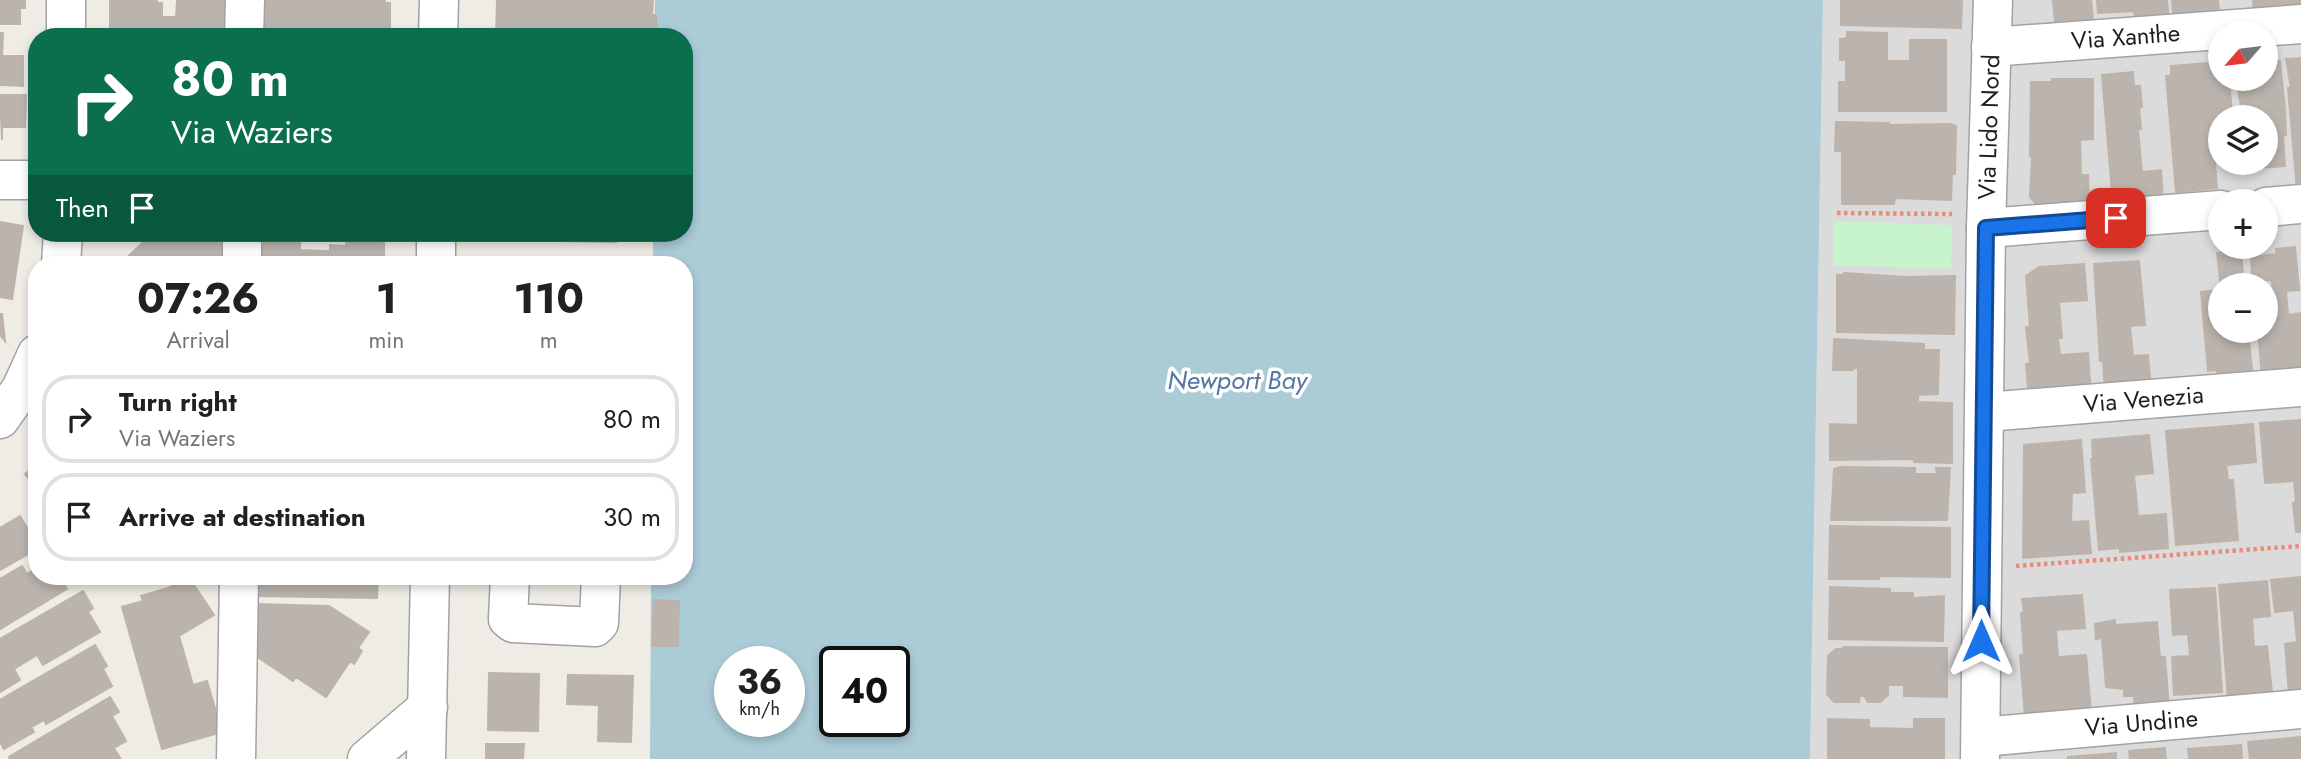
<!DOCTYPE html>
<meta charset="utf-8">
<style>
:root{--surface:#fff;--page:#f2f2f2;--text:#202124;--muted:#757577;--line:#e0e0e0}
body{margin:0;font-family:Jost,sans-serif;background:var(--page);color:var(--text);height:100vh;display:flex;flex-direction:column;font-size:26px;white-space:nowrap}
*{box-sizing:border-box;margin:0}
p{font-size:23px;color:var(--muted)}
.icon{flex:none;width:38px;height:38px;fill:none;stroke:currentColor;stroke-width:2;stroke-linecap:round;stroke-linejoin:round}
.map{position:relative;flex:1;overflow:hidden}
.panel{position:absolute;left:28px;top:256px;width:665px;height:329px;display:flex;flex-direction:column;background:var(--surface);border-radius:28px;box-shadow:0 4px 10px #0003}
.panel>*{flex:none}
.hud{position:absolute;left:28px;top:28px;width:665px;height:214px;border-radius:28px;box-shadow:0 4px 10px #0003;background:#0b6e4f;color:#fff;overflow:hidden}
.needle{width:46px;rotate:242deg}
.controls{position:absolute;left:2208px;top:21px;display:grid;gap:14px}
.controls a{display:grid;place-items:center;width:70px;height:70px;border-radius:50%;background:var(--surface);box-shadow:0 4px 10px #0003;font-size:35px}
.speed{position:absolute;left:714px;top:646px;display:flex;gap:14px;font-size:35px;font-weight:700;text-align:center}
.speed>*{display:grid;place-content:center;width:91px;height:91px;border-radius:50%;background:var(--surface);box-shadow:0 4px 10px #0003;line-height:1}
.speed small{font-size:18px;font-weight:400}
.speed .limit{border:4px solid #111;border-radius:10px;background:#fff;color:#111}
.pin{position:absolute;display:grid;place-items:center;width:60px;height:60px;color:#fff;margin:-30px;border-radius:14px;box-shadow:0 4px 10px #0006}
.me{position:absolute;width:77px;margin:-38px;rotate:0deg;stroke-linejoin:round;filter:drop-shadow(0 0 5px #0008)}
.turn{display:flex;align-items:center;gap:24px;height:147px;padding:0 28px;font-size:32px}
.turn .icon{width:91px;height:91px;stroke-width:2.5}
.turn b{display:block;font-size:49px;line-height:60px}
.then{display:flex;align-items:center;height:66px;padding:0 28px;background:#0003;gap:14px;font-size:26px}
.eta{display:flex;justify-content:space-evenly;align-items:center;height:119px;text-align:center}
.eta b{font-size:42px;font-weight:700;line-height:49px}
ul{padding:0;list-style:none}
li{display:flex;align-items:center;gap:21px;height:88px;margin:0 14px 10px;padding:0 14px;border:4px solid var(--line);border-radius:28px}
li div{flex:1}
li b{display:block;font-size:26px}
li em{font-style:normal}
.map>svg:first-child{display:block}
.residential{fill:#dcdbdb;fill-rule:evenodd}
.park{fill:#c7f3cd}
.water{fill:#abcbd7;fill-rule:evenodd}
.building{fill:#bbb4ae;stroke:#beb3a9;stroke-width:2}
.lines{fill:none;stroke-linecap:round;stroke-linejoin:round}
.minor-casing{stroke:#a2a2a2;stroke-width:41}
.path{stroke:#ea8c7b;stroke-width:4.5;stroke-dasharray:3.5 3.5;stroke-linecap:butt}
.minor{stroke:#fff;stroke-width:38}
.route-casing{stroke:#114b97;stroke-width:18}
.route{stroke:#1a73e8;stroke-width:12}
.labels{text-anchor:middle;stroke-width:7;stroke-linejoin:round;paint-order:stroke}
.street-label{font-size:24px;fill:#1e1e1e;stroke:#fff}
.water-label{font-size:26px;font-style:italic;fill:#5578a3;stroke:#fff}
</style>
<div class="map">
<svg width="2301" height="759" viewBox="0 0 2301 759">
<rect width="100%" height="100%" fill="#eeece5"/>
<path class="residential" d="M1823,0H2301V759H1810ZM2221,33H2266V79H2221ZM2221,117H2266V163H2221ZM2221,201H2266V247H2221ZM2221,285H2266V331H2221Z"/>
<path class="park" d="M1834,221L1952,225L1951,268L1834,266Z"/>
<path class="water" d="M655,0H1823L1810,759H650L651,576H684V264H653V233H684V37H654ZM730,662H789V721H730ZM835,662H894V721H835Z"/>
<path class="building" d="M0,0H25V8H20V24H0Z
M110,0H157V3H162V17H176L177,0H237L238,37H110Z
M264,0H385V3H390V32L264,30Z
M497,0H653L652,15H656V37H496Z
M1841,0H1962L1961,28L1841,25Z
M2053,0H2091L2094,30L2056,33Z
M2097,0H2167L2169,23L2136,26L2134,11L2098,13Z
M2172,0H2218L2220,22L2174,25Z
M2253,0H2301V11L2254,15Z
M1847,32L1887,33V61H1910V40H1946V111H1839V82H1846V60H1840V39L1847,38Z
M0,33H3L2,56H23V86L0,85Z
M2300,58L2301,189L2297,190L2288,88H2291L2286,59Z
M2280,61L2285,110L2286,135L2283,136L2285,166L2259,168V163H2266V117H2243L2238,90H2242L2241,79H2266V62Z
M2221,62V79H2229L2232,114L2221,117V151L2214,152L2217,188L2176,192L2166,76H2171V66Z
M2133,72L2134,86H2140L2142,107H2139L2141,129H2138L2142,172L2161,170L2163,200L2113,204L2102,75Z
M2052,79H2093V139L2080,140L2081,175H2088L2089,202L2037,205L2030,197L2032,156H2030L2031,82H2052Z
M0,95H26L25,127H2V140Z
M1836,122L1889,123V125L1950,124L1956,126L1955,174H1952L1951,200L1895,198L1894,204H1842V151H1835Z
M0,222L23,226L12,299L0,297Z
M262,233H300V250L330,251V245L346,246V233H380L379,242H384V261H379V264H260Z
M507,233H616V242L507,240Z
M152,234L223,236V264H120Z
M2295,247L2299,290L2286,291L2288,315L2301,313V374L2262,377L2258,331H2266V292H2273L2272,280L2252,281L2251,257L2277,254L2276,249Z
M2241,251L2244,285H2221V289L2217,253Z
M2139,261L2145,325L2130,326L2133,356L2148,355L2151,387L2105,391L2103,361H2100L2094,264Z
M2084,264L2087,300L2059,302L2062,338H2058L2060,355L2088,353L2091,395L2029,400L2026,364H2030L2026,327H2030L2026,276L2039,267Z
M1844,273L1905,277L1955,276L1954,334L1837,332V275H1844Z
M2221,290V331H2248L2253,379L2218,382L2217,370L2208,371L2201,292Z
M0,314H2L5,341L0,335Z
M1834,339L1924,344V350H1939L1938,394L1918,395V402L1952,403V463L1914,462V459L1830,460V424L1858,425V368H1854L1853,370H1833Z
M2301,420V532H2296L2293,503L2296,502L2294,481L2265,483L2260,423Z
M2253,424L2256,462L2226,465L2228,480H2233L2238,540L2176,545L2166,431Z
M2149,435L2153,473L2134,475L2138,516L2166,514L2168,548L2120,552V548L2099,550L2091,459H2093L2092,440Z
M2081,440L2085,492L2072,493L2071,522L2088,521L2091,553L2023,558L2024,445Z
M37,464V488L25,474Z
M1841,467L1915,468V474H1937L1936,468H1950L1947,520H1831L1834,469Z
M20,516L37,544V549L0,570V528Z
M1830,526L1950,528V577L1879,576V579H1829Z
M22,566L27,574L37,568V576H59L67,589L0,629V579Z
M188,576L214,615L179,636L193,685L207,681L222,732L162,749L122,607L143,601L141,596L168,588Z
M253,576H378L377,598L253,596Z
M2301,577V694L2289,695L2285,644L2297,642L2294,610L2275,612L2271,580Z
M2267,581L2270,616L2252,618L2254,647L2267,646L2272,692L2256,693V696L2228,699L2219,585Z
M1830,587L1890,589V593H1913V598L1944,596L1943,641L1829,639Z
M2215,588L2222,692L2174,695L2172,657L2190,656L2188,634L2173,635L2170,590Z
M83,591L93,608L88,612L100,632L43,665L37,655L14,669L20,680L0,692V639Z
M2082,595L2085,628L2056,630L2058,657L2086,655L2091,712L2025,717L2020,655L2024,654L2021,613H2024L2022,599Z
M654,600L679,601L678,646H652Z
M256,604L329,606L369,632L358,648L362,651L354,664L350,661L326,697L296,677L293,681L256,656Z
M2115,620V625L2157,622L2160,657H2165L2169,708L2135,710L2134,696H2124V689L2106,687L2102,638L2096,639L2095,624Z
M95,645L107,666L103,669L112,686L46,724L44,720L31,727L34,732L4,749L0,742V700Z
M1843,647L1947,648V697L1904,696V685H1888V695L1880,702H1868L1864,696H1860L1859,702H1834L1827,694L1828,656L1836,649H1843Z
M489,673L539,674L538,731L488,730Z
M568,675L633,676L631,742L598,741L599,705L567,704Z
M110,697L119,712L112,716L126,741L114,748L120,758L10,759L9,757Z
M1828,719L1869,720V728L1914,729V719H1944V759H1828Z
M2301,737V759H2250L2248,742Z
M486,744H524L523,759H486Z
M2241,745L2242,759H2189L2188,749Z
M2165,748L2166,759H2130L2129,751Z
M2116,753V759H2068V757Z"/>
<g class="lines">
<defs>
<g id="minor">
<path d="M66,37V0"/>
<path d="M244,37L245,0"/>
<path d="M438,37L439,0"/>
<path id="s1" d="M1991,47L2301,24"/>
<path d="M0,180H37"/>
<path d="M2266,207L2301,204"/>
<path d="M1986,228L2221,210"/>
<path d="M61,264L63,233"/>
<path d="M242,264V233"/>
<path d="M436,264V233"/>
<path id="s2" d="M1985,412L2301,387"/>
<path d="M0,419L21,389L37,354"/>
<path d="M510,576L508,619L513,623L595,627L599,623L601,576"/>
<path id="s3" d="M1981,737L2301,709"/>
<path d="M236,759L239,576"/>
<path d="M367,759L428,707"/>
<path d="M426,759L430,576"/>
<path id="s4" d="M1980,759L1986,228L1993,0"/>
</g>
</defs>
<use href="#minor" class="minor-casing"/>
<path class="path" d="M1837,213L1952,214
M2016,566L2301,546"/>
<use href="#minor" class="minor"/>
</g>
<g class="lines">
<defs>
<path id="route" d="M1981,641L1986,228L2116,218"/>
</defs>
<use href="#route" class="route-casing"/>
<use href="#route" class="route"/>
</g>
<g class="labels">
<g class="street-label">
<text dy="8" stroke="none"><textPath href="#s1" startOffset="135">Via Xanthe</textPath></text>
<text dy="8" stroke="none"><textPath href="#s4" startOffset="632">Via Lido Nord</textPath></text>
<text dy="8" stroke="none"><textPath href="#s2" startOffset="159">Via Venezia</textPath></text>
<text dy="8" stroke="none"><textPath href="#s3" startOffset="161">Via Undine</textPath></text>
</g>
<g class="water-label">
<text x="1237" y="389">Newport Bay</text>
</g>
</g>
</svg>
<div class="controls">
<a><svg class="needle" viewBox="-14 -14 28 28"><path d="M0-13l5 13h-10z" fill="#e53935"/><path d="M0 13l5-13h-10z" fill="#757577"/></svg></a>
<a><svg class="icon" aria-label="layers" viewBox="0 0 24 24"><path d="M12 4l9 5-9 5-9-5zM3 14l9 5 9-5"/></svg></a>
<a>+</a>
<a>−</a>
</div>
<div class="speed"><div>36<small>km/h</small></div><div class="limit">40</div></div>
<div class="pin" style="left:2116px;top:218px;background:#d93025"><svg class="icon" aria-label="arrive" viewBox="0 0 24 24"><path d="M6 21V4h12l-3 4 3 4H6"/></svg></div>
<svg class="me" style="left:1981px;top:641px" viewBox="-20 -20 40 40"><path d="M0-17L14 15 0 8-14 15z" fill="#1a73e8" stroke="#fff" stroke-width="4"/></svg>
<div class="hud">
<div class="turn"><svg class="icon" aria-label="right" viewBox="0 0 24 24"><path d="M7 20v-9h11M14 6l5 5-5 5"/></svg><div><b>80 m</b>Via Waziers</div></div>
<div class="then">Then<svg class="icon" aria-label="arrive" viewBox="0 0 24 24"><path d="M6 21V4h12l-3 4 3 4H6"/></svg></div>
</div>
<section class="panel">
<div class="eta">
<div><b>07:26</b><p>Arrival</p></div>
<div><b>1</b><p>min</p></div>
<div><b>110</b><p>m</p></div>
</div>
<ul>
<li><svg class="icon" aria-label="right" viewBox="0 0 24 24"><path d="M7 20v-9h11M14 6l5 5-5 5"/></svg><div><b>Turn right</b><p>Via Waziers</p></div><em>80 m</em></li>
<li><svg class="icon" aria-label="arrive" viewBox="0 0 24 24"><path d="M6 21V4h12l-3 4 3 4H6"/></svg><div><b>Arrive at destination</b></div><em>30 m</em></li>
</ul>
</section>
</div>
